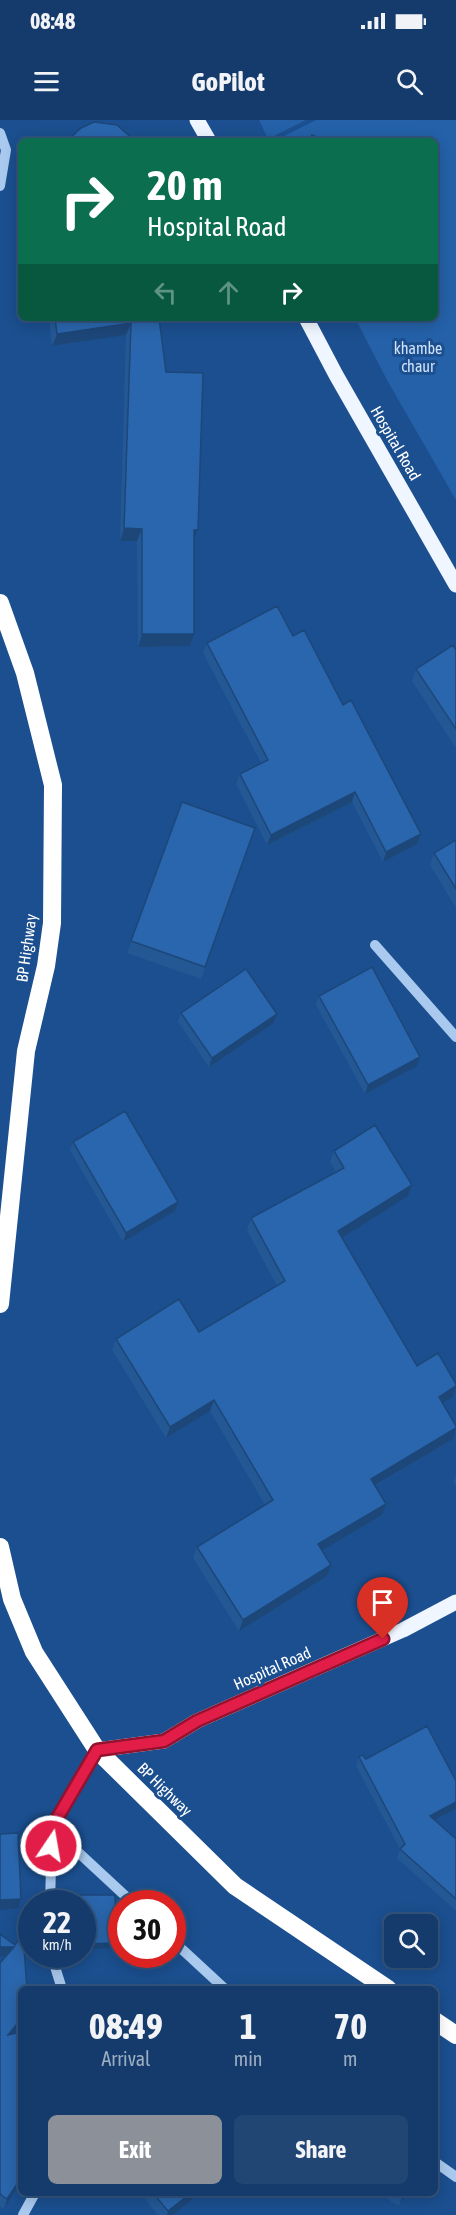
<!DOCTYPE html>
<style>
:root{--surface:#143b6b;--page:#214673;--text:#f1f3f6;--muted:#9dadc1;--line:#33557e;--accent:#8c9099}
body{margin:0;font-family:"Asap Condensed",sans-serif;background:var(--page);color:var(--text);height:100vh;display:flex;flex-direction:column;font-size:22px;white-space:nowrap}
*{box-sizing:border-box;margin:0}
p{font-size:20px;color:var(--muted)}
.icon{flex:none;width:33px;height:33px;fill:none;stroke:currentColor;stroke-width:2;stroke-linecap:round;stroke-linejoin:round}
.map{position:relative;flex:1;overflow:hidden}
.details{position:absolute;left:18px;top:1866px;width:420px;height:210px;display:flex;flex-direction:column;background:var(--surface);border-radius:9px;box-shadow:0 3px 15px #0003,0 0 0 2px var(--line)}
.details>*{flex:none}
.banner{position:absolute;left:18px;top:18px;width:420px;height:183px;border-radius:9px;box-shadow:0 3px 15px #0003,0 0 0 2px var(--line);background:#0b6e4f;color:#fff;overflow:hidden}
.tools{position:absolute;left:384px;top:1794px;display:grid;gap:12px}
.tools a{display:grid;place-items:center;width:54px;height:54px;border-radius:9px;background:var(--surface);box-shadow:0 3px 15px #0003,0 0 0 2px var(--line);font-size:30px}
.speed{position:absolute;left:18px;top:1770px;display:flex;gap:12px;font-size:30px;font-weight:700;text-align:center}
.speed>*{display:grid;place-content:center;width:78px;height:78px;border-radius:50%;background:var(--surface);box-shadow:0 3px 15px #0003,0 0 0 2px var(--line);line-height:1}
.speed small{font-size:15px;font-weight:400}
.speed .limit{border:9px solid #d22;background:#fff;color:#111}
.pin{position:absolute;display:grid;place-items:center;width:51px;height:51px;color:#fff;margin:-62px -26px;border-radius:50% 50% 50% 0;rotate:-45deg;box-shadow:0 0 6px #0007}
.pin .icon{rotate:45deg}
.me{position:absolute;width:66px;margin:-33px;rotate:12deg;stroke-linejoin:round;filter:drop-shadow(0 0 4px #0008)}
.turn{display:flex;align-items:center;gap:21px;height:126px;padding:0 30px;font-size:27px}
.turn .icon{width:78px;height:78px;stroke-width:2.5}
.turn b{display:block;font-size:42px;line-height:51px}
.lanes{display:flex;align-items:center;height:57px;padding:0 30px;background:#0003;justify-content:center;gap:30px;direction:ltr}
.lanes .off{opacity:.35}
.eta{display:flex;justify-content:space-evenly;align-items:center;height:102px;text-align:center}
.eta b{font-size:36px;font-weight:700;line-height:42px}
.button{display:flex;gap:12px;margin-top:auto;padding:12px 30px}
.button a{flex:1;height:69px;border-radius:9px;background:var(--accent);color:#fff;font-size:24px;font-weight:700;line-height:69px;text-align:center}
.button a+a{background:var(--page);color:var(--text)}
.status{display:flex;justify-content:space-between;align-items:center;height:42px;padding:0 30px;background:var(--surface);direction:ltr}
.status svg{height:16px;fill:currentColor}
header{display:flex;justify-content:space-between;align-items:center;height:78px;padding:0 30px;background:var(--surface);font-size:27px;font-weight:700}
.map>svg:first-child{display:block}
.green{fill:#2461a8}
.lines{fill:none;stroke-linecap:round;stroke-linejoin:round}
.minor{stroke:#a9c9ee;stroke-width:10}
.major{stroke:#f0f6ff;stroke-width:15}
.highway{stroke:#fff;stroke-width:18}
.wall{fill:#245895}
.shaded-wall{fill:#1d4779}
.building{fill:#2a66ad;stroke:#1d4779;stroke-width:1.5}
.route-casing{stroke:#92132f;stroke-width:15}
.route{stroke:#e11d48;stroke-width:10}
.labels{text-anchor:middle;stroke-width:6;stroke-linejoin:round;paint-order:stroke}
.park-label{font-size:16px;fill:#cfe3fa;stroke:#1b4f8f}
.street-label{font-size:16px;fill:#fff;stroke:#1b4f8f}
</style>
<div class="status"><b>08:48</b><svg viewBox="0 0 49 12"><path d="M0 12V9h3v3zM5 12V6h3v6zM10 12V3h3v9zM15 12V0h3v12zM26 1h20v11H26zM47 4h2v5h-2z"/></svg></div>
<header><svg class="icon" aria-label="menu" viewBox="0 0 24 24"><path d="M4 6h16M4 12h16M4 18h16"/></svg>GoPilot<svg class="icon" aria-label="search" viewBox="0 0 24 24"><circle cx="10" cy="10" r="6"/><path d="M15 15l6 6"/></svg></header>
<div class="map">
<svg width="456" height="2095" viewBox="0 0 456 2095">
<rect width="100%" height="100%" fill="#1b4f8f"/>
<path class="green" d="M259,0H306L268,19Z
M316,0H456V380L387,260L355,198H435V21H274Z"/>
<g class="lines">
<path class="minor" d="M0,13L6,30L0,66
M375,825L456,917
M52,1708L134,1784
M50,1784L52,1708L97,1630
M172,1820L225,1869
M51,1834L62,1869
M435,2042L456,2057
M23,2095L35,2073"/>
<path class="major" d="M197,0L209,21
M306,198L336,255L456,465
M97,1630L164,1621L197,1601L403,1510L456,1482"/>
<path class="highway" d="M0,483L25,553L53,665L52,803L46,846L26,931L0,1184
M0,1427L12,1479L34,1532L97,1630L235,1766L388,1869
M435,1901L456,1915"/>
</g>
<path class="wall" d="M49,198H159L166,252L198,410L194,421L190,526L138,527L137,421H120L126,215L52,226Z
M293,516L343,585L421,714L417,724L383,742L352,682L267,725L236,664L240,654L261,643L203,533L207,523Z
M456,530V628L412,561L416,549Z
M182,682L255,708L201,859L127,833Z
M456,720V788L430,745L434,733Z
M319,876L420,937L417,946L365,974L316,885Z
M181,893L277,894L274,903L209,947L178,902Z
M73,1022L175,1091L123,1122L70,1030Z
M334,1031L412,1065L408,1076L342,1118L417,1246L453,1277L442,1283L453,1319L375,1366L386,1384L382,1395L322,1430L327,1456L239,1511L193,1438L197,1427L265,1385L210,1291L166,1318L112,1230L116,1219L199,1212L277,1166L247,1110L251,1098L336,1052L330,1042Z
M456,1355V1366L453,1362Z
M359,1637L456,1661V1689L435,1700L456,1719V1791L397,1738L400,1729L356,1646Z
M0,1814L15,1825L13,1914L21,1912V2062L4,2089L0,2086V1843L5,1837H0Z
M140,2073H200L173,2095H158Z
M377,2073H407L399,2086Z"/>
<path class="shaded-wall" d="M131,203L126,215L52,226L57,214Z
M124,408L142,409L137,421H120Z
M194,410H198L193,422Z
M142,514H194L190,526L138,527Z
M355,672L352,682L267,725L271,715Z
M421,714L417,724L383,742L386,732Z
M277,894L274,903L209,947L212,938Z
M420,937L417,946L365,974L368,965Z
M412,1065L408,1076L334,1123L338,1111Z
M178,1082L175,1091L123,1122L126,1113Z
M456,1266L453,1277L434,1288L439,1277Z
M214,1280L210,1291L166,1318L170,1307Z
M456,1308L453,1319L367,1370L371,1359Z
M386,1384L382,1395L314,1435L318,1424Z
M331,1445L327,1456L239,1511L243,1500Z
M456,1682V1689L427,1704L430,1696Z
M21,1779L18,1788L0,1790V1780Z
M116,1823L114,1828L82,1829V1824Z
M0,1827H14L10,1836L0,1837Z
M21,1899V1904L4,1925L8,1915Z
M21,2058V2062L4,2089L7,2079Z
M191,2073H200L173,2095H167L168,2091Z
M405,2073H407L399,2086L402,2078Z"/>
<path class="building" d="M94,2L117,5L135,21H67L81,8Z
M312,15L327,21H310Z
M55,198H159L166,252L203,253L198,410H194V514H142V409L124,408L131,203L57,214Z
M277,486L293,516L304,510L343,585L351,580L421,714L386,732L355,672L271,715L240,654L268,640L207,523Z
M453,525L456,530V609L416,549Z
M182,682L255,708L205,847L131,821Z
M456,720V769L434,733Z
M372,847L420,937L368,965L319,876Z
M246,849L277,894L212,938L181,893Z
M125,991L178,1082L126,1113L73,1022Z
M375,1005L412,1065L338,1111L417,1246L438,1233L456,1264V1266L439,1277L456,1306V1308L371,1359L386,1384L318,1424L331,1445L243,1500L197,1427L273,1380L214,1280L170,1307L116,1219L179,1179L199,1212L285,1161L251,1098L344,1048L334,1031Z
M427,1606L456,1661V1682L430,1696L456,1719V1779L400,1729L405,1724L359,1637L362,1635L366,1639Z
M18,1713L21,1779L0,1780V1714Z
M79,1775H115L116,1823L82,1824V1784H79Z
M0,1814L15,1825L23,1814L27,1869H21V1899L8,1915L21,1912V2058L7,2079L0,2074V1843L14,1827H0Z
M153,2073H191L168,2091Z
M395,2073H405L402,2078Z"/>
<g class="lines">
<defs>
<path id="route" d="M51,1726L52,1707L97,1630L164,1621L197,1601L383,1519"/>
</defs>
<use href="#route" class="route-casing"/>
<use href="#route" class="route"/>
</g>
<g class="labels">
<g class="park-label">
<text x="418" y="234">khambe<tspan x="418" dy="18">chaur</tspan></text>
</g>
<g class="street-label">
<text transform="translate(396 323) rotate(60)" y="6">Hospital Road</text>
<text transform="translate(26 828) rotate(-82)" y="6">BP Highway</text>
<text transform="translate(272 1548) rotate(-24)" y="6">Hospital Road</text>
<text transform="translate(165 1669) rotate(44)" y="6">BP Highway</text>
</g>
</g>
</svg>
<div class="tools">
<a><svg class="icon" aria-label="search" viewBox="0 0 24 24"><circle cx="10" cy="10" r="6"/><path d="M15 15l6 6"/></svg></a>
</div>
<div class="speed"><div>22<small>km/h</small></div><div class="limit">30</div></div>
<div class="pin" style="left:383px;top:1519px;background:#d93025"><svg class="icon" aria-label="arrive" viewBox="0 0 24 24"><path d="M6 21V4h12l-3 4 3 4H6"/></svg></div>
<svg class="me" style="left:51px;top:1726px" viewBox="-20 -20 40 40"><circle r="17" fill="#e11d48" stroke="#fff" stroke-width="3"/><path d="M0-11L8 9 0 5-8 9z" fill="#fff"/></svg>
<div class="banner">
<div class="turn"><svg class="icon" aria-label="right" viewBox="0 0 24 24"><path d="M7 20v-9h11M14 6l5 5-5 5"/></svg><div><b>20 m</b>Hospital Road</div></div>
<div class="lanes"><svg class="icon off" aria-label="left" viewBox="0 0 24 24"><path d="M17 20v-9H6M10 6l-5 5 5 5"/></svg><svg class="icon off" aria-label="ahead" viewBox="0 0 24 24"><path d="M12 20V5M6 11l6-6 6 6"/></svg><svg class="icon" aria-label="right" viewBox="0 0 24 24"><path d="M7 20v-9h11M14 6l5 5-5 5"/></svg></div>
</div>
<section class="details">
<div class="eta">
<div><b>08:49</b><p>Arrival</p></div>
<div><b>1</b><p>min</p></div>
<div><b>70</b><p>m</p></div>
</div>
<div class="button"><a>Exit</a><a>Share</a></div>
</section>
</div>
